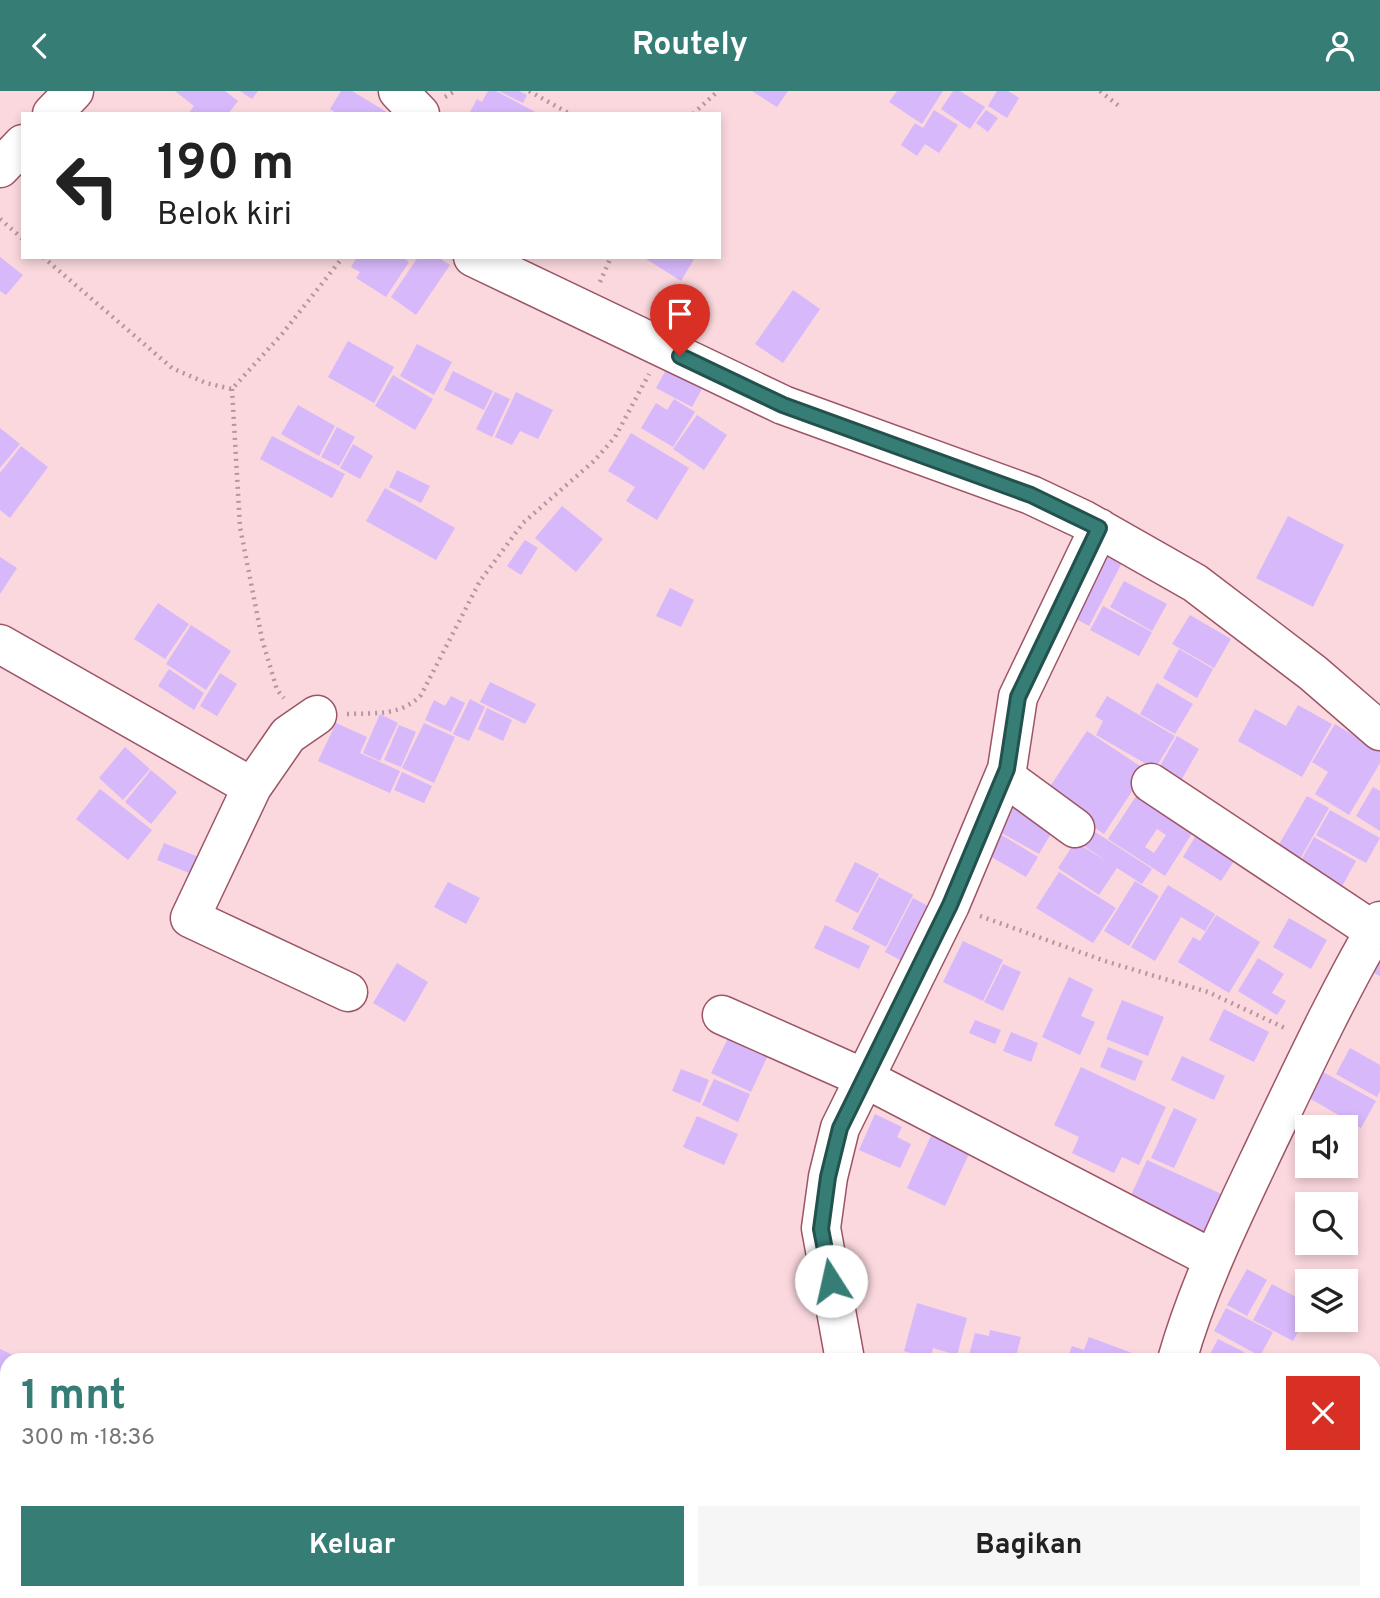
<!DOCTYPE html>
<html lang="id">
<meta charset="utf-8">
<style>
:root{--surface:#fff;--page:#f6f6f6;--text:#222;--muted:#767676;--accent:#367d76}
body{margin:0;font-family:Overpass,sans-serif;background:var(--page);color:var(--text);height:100vh;display:flex;flex-direction:column;font-size:26px;white-space:nowrap}
*{box-sizing:border-box;margin:0}
p{font-size:23px;color:var(--muted)}
.icon{flex:none;width:38px;height:38px;fill:none;stroke:currentColor;stroke-width:2;stroke-linecap:round;stroke-linejoin:round}
.map{position:relative;flex:1;overflow:hidden}
.drawer{position:absolute;left:0px;top:1262px;width:1381px;height:247px;display:flex;flex-direction:column;background:var(--surface);border-radius:21px 21px 0 0;box-shadow:0 4px 10px #0003}
.drawer>*{flex:none}
.guide{position:absolute;left:21px;top:21px;width:700px;height:147px;border-radius:0px;box-shadow:0 4px 10px #0003;background:#fff;color:var(--text);overflow:hidden}
.buttons{position:absolute;left:1295px;top:1024px;display:grid;gap:14px}
.buttons a{display:grid;place-items:center;width:63px;height:63px;border-radius:0px;background:var(--surface);box-shadow:0 4px 10px #0003;font-size:35px}
.pin{position:absolute;display:grid;place-items:center;width:60px;height:60px;color:#fff;margin:-72px -30px;border-radius:50% 50% 50% 0;rotate:-45deg;box-shadow:0 0 7px #0007}
.pin .icon{rotate:45deg}
.me{position:absolute;width:77px;margin:-38px;rotate:350deg;stroke-linejoin:round;filter:drop-shadow(0 0 5px #0008)}
.turn{display:flex;align-items:center;gap:24px;height:147px;padding:0 21px;font-size:32px}
.turn .icon{width:91px;height:91px;stroke-width:2.5}
.turn b{display:block;font-size:49px;line-height:60px}
.round{display:grid;place-items:center;flex:none;width:74px;height:74px;border-radius:0px;background:var(--page)}
.head{display:flex;align-items:center;justify-content:space-between;height:119px;padding:0 21px}
h1{font-size:42px;font-weight:700;line-height:52px;color:var(--accent)}
.button{display:flex;gap:14px;margin-top:auto;padding:14px 21px}
.button a{flex:1;height:80px;border-radius:0px;background:var(--accent);color:#fff;font-size:28px;font-weight:700;line-height:80px;text-align:center}
.button a+a{background:var(--page);color:var(--text)}
header{display:flex;justify-content:space-between;align-items:center;height:91px;padding:0 21px;background:var(--accent);color:#fff;font-size:32px;font-weight:700}
.map>svg:first-child{display:block}
.building{fill:#d7b8fa;fill-rule:evenodd}
.lines{fill:none;stroke-linecap:round;stroke-linejoin:round}
.minor-casing{stroke:#9d5566;stroke-width:41}
.path{stroke:#b6959c;stroke-width:4.5;stroke-dasharray:2 5;stroke-linecap:butt}
.minor{stroke:#fff;stroke-width:38}
.route-casing{stroke:#23514d;stroke-width:18}
.route{stroke:#367d76;stroke-width:12}
</style>
<header><svg class="icon" aria-label="back" viewBox="0 0 24 24"><path d="M15 5l-7 7 7 7"/></svg>Routely<svg class="icon" aria-label="person" viewBox="0 0 24 24"><circle cx="12" cy="8" r="4"/><path d="M4 21q1-7 8-7t8 7"/></svg></header>
<div class="map">
<svg width="1380" height="1507" viewBox="0 0 1380 1507">
<rect width="100%" height="100%" fill="#fad8de"/>
<path class="building" d="M175,0H225L238,10L228,23H188L194,15Z
M240,0H258L252,8Z
M341,0H352L390,23H338L330,18Z
M488,0H496L539,23H469L477,8L482,11Z
M499,0H519L527,4L523,12Z
M752,0H788L777,16Z
M897,0H943L922,33L889,11Z
M953,0H960L985,16L970,38L941,18Z
M997,0H1008L1019,7L1007,27L988,15Z
M934,19L958,34L939,62L925,53L917,65L901,54L915,32L923,37Z
M986,19L998,27L988,41L976,32Z
M0,166L23,184L6,204L0,200Z
M357,166H402L409,171L386,206L356,187L360,181L351,176Z
M418,166H438L450,174L416,224L391,206Z
M643,166H691L694,168L681,190Z
M793,199L820,218L783,272L755,253Z
M348,250L394,276L374,312L328,286Z
M417,253L452,271L434,304L400,285Z
M672,268L708,287L692,316L656,297Z
M453,280L493,300L484,319L444,299Z
M393,284L433,308L415,339L375,315Z
M495,301L510,308L492,346L476,338Z
M516,301L553,319L538,348L520,340L512,354L495,346Z
M674,308L695,321L673,356L641,337L656,312L667,319Z
M298,314L335,335L319,365L281,343Z
M697,324L727,344L704,379L673,358Z
M337,336L355,346L339,375L321,366Z
M0,337L20,353L0,377Z
M631,342L689,377L657,429L626,410L635,396L608,380Z
M272,345L345,383L332,407L260,368Z
M353,353L373,365L360,388L340,377Z
M21,355L48,376L10,427L0,419V382Z
M397,379L430,395L421,412L389,396Z
M385,397L455,437L436,469L366,430Z
M562,415L603,448L576,481L535,447Z
M1288,425L1344,454L1313,516L1256,487Z
M525,449L538,457L521,484L507,475Z
M1104,458L1124,468L1089,535L1069,524Z
M0,466L17,477L0,503Z
M1124,490L1167,513L1152,540L1110,516Z
M670,497L694,509L681,536L656,525Z
M158,512L189,533L165,568L134,548Z
M1103,515L1152,541L1139,565L1090,539Z
M1190,524L1231,548L1214,577L1172,553Z
M191,534L231,560L206,599L166,573Z
M1179,558L1213,578L1197,607L1163,587Z
M169,578L204,602L194,619L158,595Z
M220,582L237,593L217,625L200,615Z
M490,591L536,613L525,633L480,611Z
M1157,592L1193,613L1175,643L1140,623Z
M451,605L465,612L451,641L425,629L434,609L445,615Z
M1107,605L1175,645L1155,678L1096,644L1103,630L1095,625Z
M470,608L485,616L469,650L453,643Z
M1298,614L1332,633L1302,686L1238,650L1255,618L1286,635Z
M487,617L512,629L503,650L478,638Z
M380,623L398,632L380,670L363,662Z
M336,632L367,646L360,662L400,680L390,702L318,670Z
M424,632L455,646L434,692L402,677Z
M1335,633L1380,660V672L1349,724L1315,703L1328,681L1312,671Z
M399,634L416,641L401,676L384,669Z
M1087,640L1146,679L1104,743L1045,703Z
M1177,645L1199,658L1179,693L1157,680Z
M125,656L150,678L123,709L99,687Z
M151,679L177,701L151,733L125,711Z
M402,681L432,695L424,712L394,699Z
M1142,696L1198,733L1165,785L1108,748ZM1157,738L1166,744L1154,762L1145,756Z
M1373,696L1380,700V740L1356,725Z
M100,698L152,739L128,769L76,728Z
M1307,705L1329,717L1296,775L1274,762Z
M1015,708L1052,741L1039,763L998,740Z
M1330,719L1380,747L1366,772L1316,744Z
M1083,733L1152,778L1142,793L1117,777L1099,804L1058,777L1075,751L1110,772L1073,748Z
M1201,736L1240,761L1221,790L1183,766Z
M1000,743L1038,766L1026,786L988,764Z
M1314,746L1356,770L1341,797L1299,773Z
M164,752L201,767L194,784L157,769Z
M855,771L879,783L858,822L835,810Z
M1059,781L1116,817L1093,852L1036,817Z
M879,786L913,804L886,856L852,838Z
M1135,790L1159,805L1129,855L1104,840Z
M448,791L480,807L466,833L434,816Z
M1168,794L1215,823L1205,840L1181,826L1155,870L1131,856Z
M913,807L937,820L909,874L885,861Z
M1216,824L1260,851L1229,902L1178,871L1193,846L1200,850Z
M1289,827L1327,849L1311,878L1273,856Z
M825,834L870,855L859,878L814,857Z
M963,850L1003,869L983,910L943,891Z
M1380,855V885L1368,879Z
M1258,867L1284,883L1272,902L1286,910L1277,924L1238,900Z
M397,872L428,891L405,931L373,912Z
M1003,873L1021,881L1003,920L984,911Z
M1069,886L1093,898L1081,925L1095,931L1080,964L1042,946Z
M1122,909L1164,926L1148,965L1106,948Z
M1224,918L1269,941L1254,971L1209,949Z
M975,929L1001,939L995,953L969,942Z
M1011,941L1038,952L1031,971L1003,960Z
M730,943L769,962L751,1001L711,982Z
M1108,956L1143,970L1135,990L1100,976Z
M1350,957L1380,974V1000L1377,1006L1336,983Z
M1182,965L1225,985L1214,1009L1171,989Z
M1081,976L1166,1016L1139,1074L1122,1066L1114,1082L1072,1062L1079,1046L1054,1034Z
M681,978L709,989L700,1012L672,1000Z
M1323,981L1376,1010L1361,1037L1309,1007Z
M714,988L750,1003L738,1031L702,1014Z
M1174,1017L1197,1028L1174,1077L1151,1067Z
M875,1023L902,1036L897,1046L911,1053L900,1077L859,1059Z
M697,1025L738,1043L724,1074L683,1056Z
M936,1034L974,1052L945,1115L907,1097Z
M1147,1069L1226,1105L1208,1146L1128,1111Z
M1247,1178L1267,1189L1247,1225L1227,1214Z
M1315,1178L1336,1190H1308Z
M1272,1193L1307,1212V1224L1293,1250L1253,1229Z
M917,1212L967,1227L957,1264L933,1257L930,1268L904,1260Z
M1226,1217L1273,1241L1260,1265L1214,1240Z
M990,1239L1021,1246L1015,1269L968,1268L975,1242L989,1245Z
M1089,1246L1143,1266L1142,1269H1067L1072,1255L1084,1259Z
M1218,1248L1244,1261L1240,1269H1207Z
M0,1258L17,1266L16,1269H7V1290L0,1306Z
M7,1292V1309L1,1306Z
M1374,1486L1380,1488V1507H1324L1326,1502H1374Z
M1041,1502H1094L1091,1507H1054Z"/>
<g class="lines">
<defs>
<path id="minor" d="M398,0L420,23
M52,23L74,0
M0,77L23,53
M473,166L783,314L1031,404L1084,429L1195,492L1313,582L1380,640
M0,553L252,696
M317,624L288,644L252,696L190,827L348,901
M1004,685L1075,737
M1151,692L1374,840
M722,924L866,988L1213,1168
M845,1269L821,1137L828,1086L840,1037L950,814L1007,678L1018,606L1099,437
M1177,1269C1199,1192 1235,1120 1269,1048C1304,975 1339,900 1380,830
M1218,1502L1233,1507
M1119,1507L1120,1502"/>
</defs>
<use href="#minor" class="minor-casing"/>
<path class="path" d="M529,0L570,23
M1100,0L1120,16
M445,6L455,0
M693,23L718,0
M0,128L23,148
M43,166L172,277L206,292L232,298L282,243L343,166
M600,191L611,166
M232,298L240,436L262,548L277,599L284,607
M347,623C375,622 401,625 421,604L480,490L523,432L594,370L615,346L649,283
M980,825L1105,870L1208,901L1287,938"/>
<use href="#minor" class="minor"/>
</g>
<g class="lines">
<defs>
<path id="route" d="M680,265L783,314L1031,404L1099,437L1018,606L1007,678L950,814L840,1037L828,1086L821,1138L831,1190"/>
</defs>
<use href="#route" class="route-casing"/>
<use href="#route" class="route"/>
</g>
</svg>
<div class="buttons">
<a><svg class="icon" aria-label="sound" viewBox="0 0 24 24"><path d="M4 9h4l5-4v14l-5-4H4zM17 9q2 3 0 6"/></svg></a>
<a><svg class="icon" aria-label="search" viewBox="0 0 24 24"><circle cx="10" cy="10" r="6"/><path d="M15 15l6 6"/></svg></a>
<a><svg class="icon" aria-label="layers" viewBox="0 0 24 24"><path d="M12 4l9 5-9 5-9-5zM3 14l9 5 9-5"/></svg></a>
</div>
<div class="pin" style="left:680px;top:265px;background:#d93025"><svg class="icon" aria-label="arrive" viewBox="0 0 24 24"><path d="M6 21V4h12l-3 4 3 4H6"/></svg></div>
<svg class="me" style="left:831px;top:1190px" viewBox="-20 -20 40 40"><circle r="19" fill="#fff"/><path d="M0-13L10 11 0 6-10 11z" fill="#367d76"/></svg>
<div class="guide">
<div class="turn"><svg class="icon" aria-label="left" viewBox="0 0 24 24"><path d="M17 20v-9H6M10 6l-5 5 5 5"/></svg><div><b>190 m</b>Belok kiri</div></div>
</div>
<section class="drawer">
<div class="head"><div><h1>1 mnt</h1><p>300 m · 18:36</p></div><a class="round" style="background:#d93025;color:#fff"><svg class="icon" aria-label="close" viewBox="0 0 24 24"><path d="M6 6l12 12M18 6L6 18"/></svg></a></div>
<div class="button"><a>Keluar</a><a>Bagikan</a></div>
</section>
</div>
